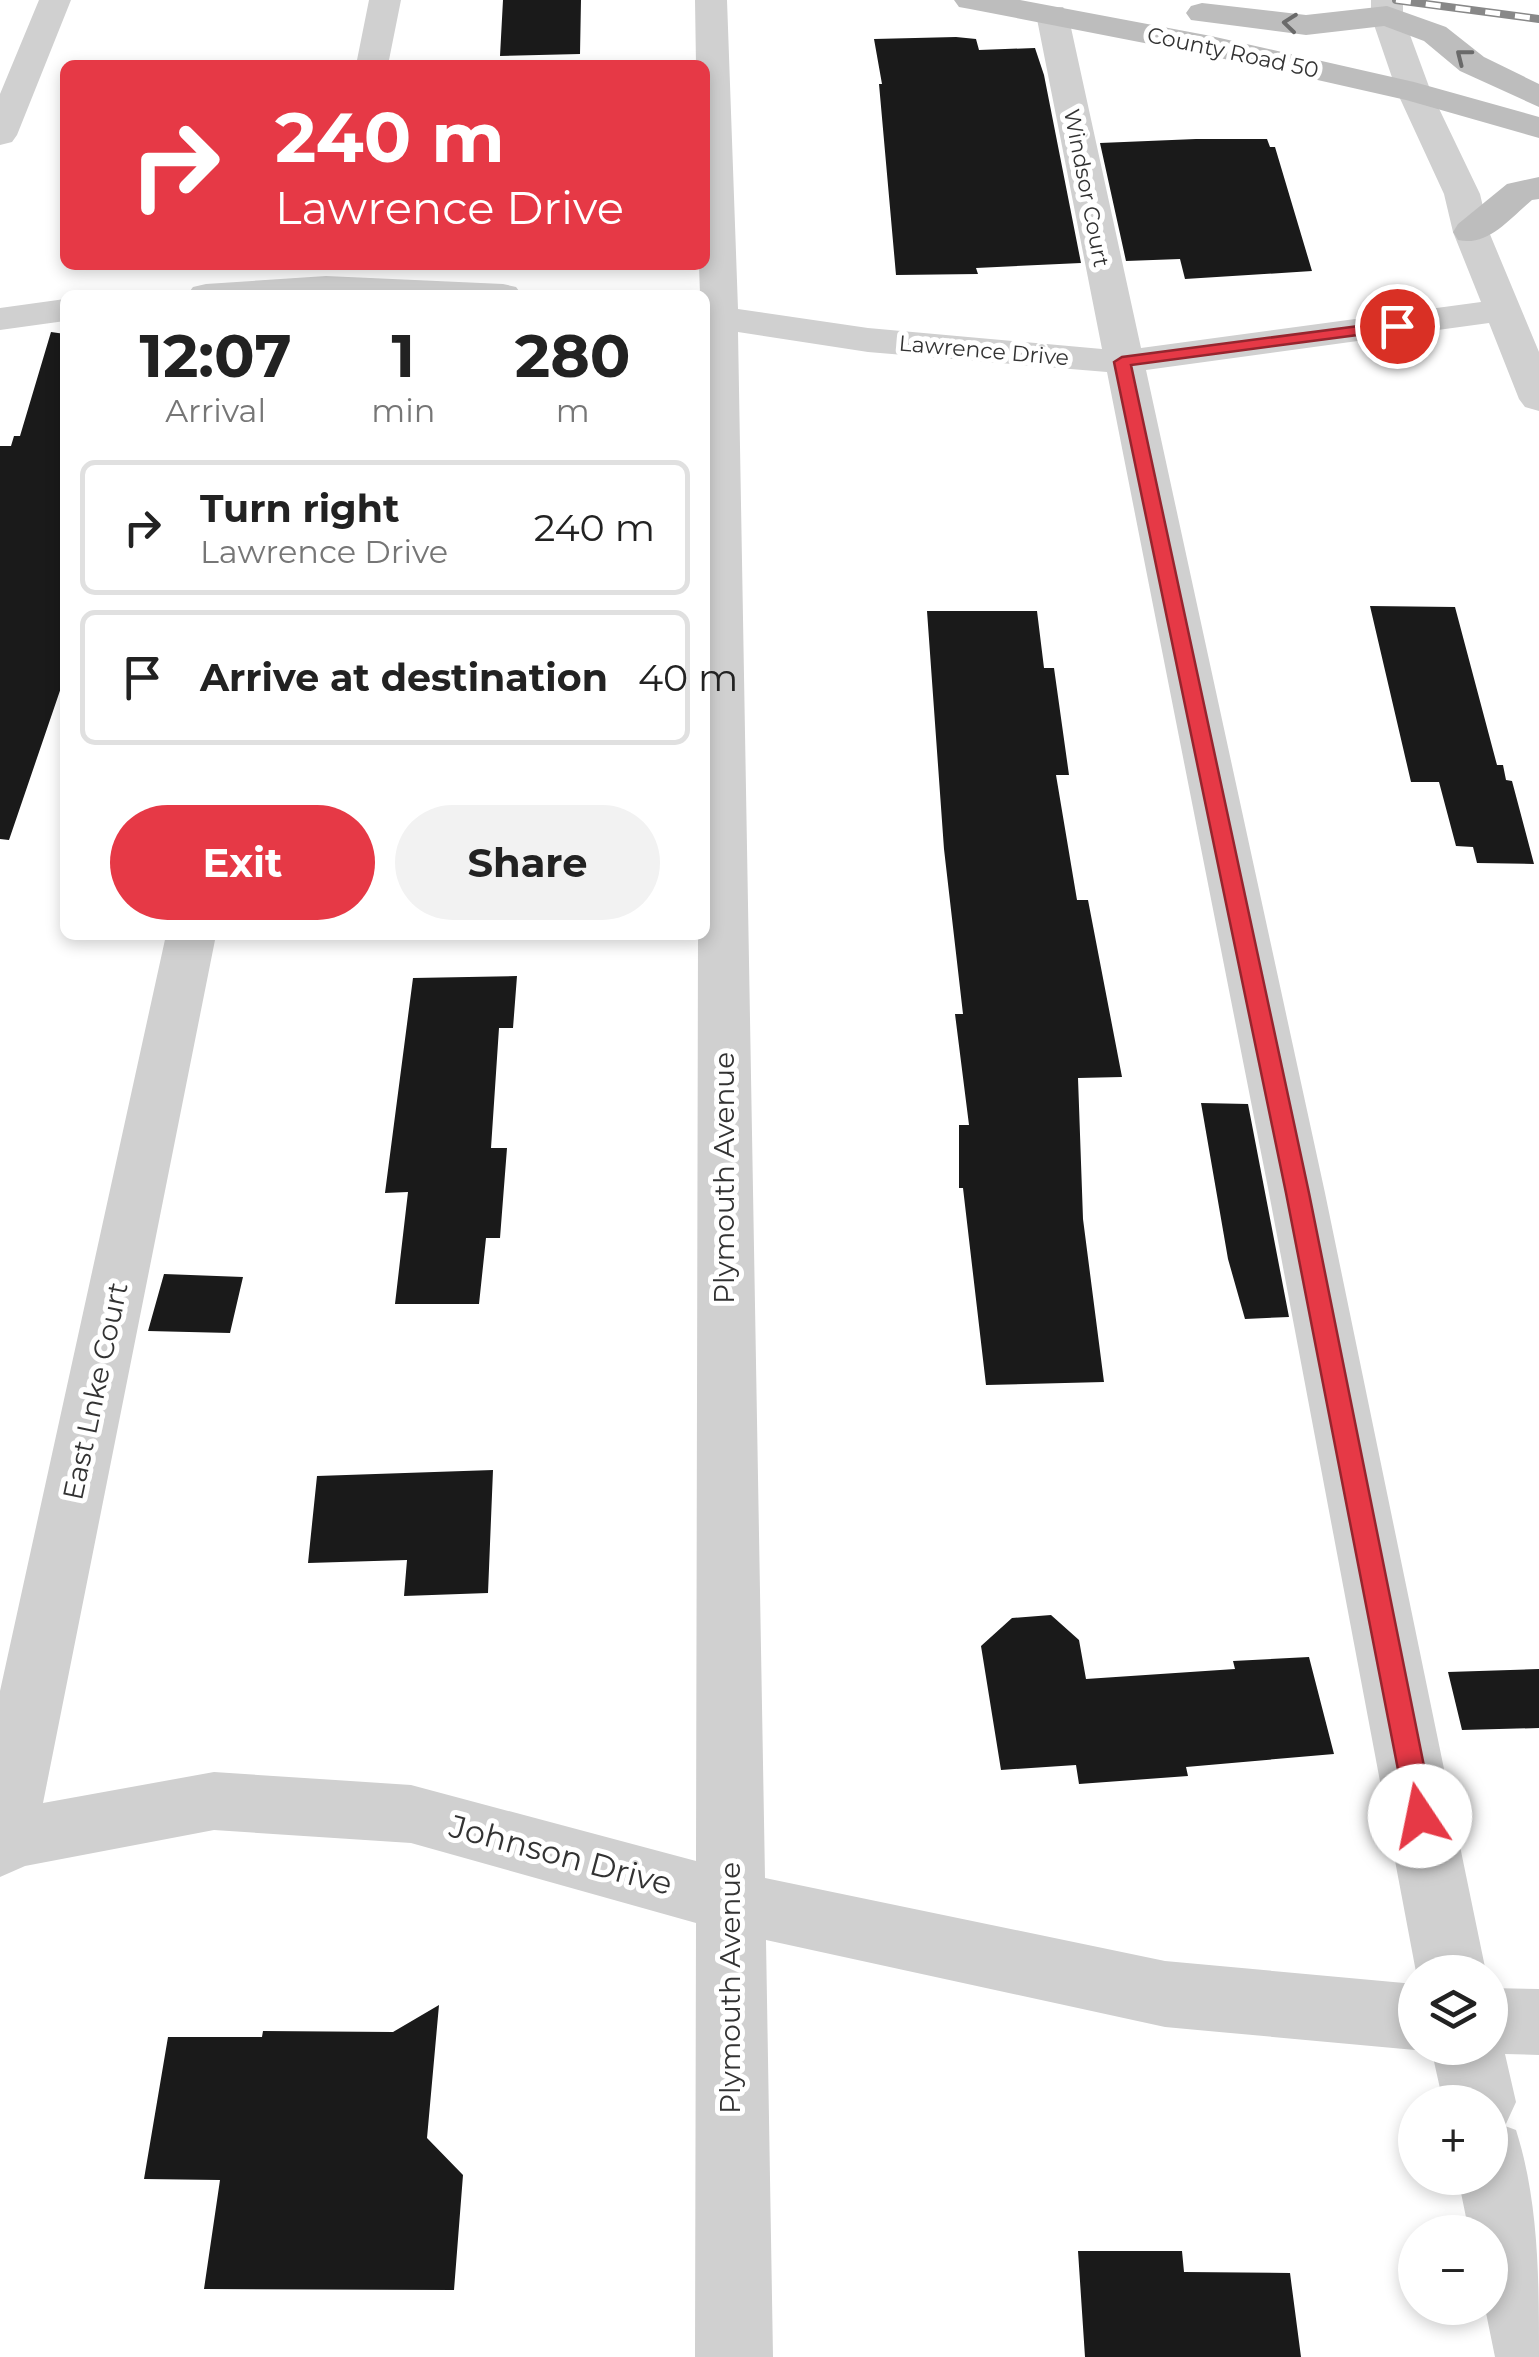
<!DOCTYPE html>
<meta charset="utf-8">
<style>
:root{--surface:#fff;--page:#f2f2f2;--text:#222;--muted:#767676;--line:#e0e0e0;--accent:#e63946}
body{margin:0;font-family:Montserrat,sans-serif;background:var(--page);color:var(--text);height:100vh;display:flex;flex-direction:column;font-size:38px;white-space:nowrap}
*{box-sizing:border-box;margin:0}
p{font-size:32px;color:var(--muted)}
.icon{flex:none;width:55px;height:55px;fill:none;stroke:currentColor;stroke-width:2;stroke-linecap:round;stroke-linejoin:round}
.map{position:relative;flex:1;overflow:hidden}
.drawer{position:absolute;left:60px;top:290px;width:650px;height:650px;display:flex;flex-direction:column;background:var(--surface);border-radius:15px;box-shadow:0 5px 15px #0003}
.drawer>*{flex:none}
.hud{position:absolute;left:60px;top:60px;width:650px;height:210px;border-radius:15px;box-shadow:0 5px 15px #0003;background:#e63946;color:#fff;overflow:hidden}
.tools{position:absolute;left:1398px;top:1955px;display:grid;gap:20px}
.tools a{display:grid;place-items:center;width:110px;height:110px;border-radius:50%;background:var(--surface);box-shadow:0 5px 15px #0003;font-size:50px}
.pin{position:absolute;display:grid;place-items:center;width:85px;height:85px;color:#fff;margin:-42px;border:5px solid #fff;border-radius:50%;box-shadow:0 2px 10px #0007}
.me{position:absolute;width:110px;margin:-55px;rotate:349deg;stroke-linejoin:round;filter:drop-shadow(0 0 8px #0008)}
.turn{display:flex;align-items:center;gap:35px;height:210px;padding:0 50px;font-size:45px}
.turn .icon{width:130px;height:130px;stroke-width:2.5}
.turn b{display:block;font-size:70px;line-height:85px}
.eta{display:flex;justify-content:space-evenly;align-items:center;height:170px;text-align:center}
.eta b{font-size:60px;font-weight:700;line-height:70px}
.primary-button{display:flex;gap:20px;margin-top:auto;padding:20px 50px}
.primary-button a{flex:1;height:115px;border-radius:60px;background:var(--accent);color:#fff;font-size:40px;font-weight:700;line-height:115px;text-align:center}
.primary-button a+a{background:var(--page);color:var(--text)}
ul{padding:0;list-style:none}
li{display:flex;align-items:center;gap:30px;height:135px;margin:0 20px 15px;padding:0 30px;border:5px solid var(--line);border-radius:15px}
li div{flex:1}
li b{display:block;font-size:38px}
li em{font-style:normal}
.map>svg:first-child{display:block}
.building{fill:#1a1a1a}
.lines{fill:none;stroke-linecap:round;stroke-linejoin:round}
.minor{fill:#d0d0d0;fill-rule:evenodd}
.tertiary{fill:#d0d0d0;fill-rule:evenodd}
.secondary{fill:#bdbdbd;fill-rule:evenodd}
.rail-casing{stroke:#888;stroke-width:8}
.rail{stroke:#fff;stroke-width:5;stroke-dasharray:15;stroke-linecap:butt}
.oneway{stroke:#6a6a6a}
.route{fill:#e63946;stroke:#96252e;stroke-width:2.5}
.labels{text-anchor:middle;stroke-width:10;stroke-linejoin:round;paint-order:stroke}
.far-street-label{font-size:22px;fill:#333;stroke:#fff}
.street-label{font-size:28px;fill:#333;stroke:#fff}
.near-street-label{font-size:32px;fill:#333;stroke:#fff}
</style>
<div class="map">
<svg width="1539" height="2357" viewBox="0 0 1539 2357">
<rect width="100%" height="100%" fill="#fff"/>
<path class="building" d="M503,0H581L580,54L500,56Z
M956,37L976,39L979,50L1035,48L1044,75L1081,263L976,268L978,274L896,275L879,84H882L874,39Z
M1196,139H1267L1270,147H1275L1312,271L1185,279L1180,259L1126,261L1100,143Z
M51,332L65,334V676L9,840L0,839V446H11L14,436H20Z
M1370,606L1455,607L1497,765H1503L1506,780L1512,781L1534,864L1477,863L1473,847L1456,846L1439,782H1411Z
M927,611H1037L1044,668H1054L1069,775H1056L1077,900H1088L1122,1077L1078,1078L1083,1219L1104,1382L986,1385L963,1188H959V1125H969L955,1014H963L944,849Z
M517,976L513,1028H499L491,1148H507L500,1238H486L479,1304H395L408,1192L385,1193L413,978Z
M1201,1103L1248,1104L1289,1317L1245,1319L1228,1259Z
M164,1274L243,1277L230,1333L148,1331Z
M493,1470L488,1593L404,1596L407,1560L308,1563L317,1476Z
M1051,1615L1079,1640L1086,1679L1235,1669L1233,1661L1309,1657L1334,1754L1186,1767L1188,1776L1079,1784L1076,1765L1001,1770L981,1646L1012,1618Z
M1539,1669V1728L1462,1730L1448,1672Z
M439,2005L427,2138L463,2175L454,2290L204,2289L220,2180L144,2179L168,2037H262L263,2031L393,2032Z
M1078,2251H1182L1184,2272L1290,2273L1301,2357H1085Z"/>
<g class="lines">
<path class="minor" d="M39,0H71L17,135L12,142L0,145V94Z
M369,0H401L388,65H356Z
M695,0H727L738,309L868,328L1102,349L1036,14L1041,7H1063L1068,14L1141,348L1481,302L1453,232L1444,194L1397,92L1402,85H1426L1431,92L1480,194L1489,232L1539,352V411L1525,407L1519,399L1489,323L1146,370L1325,1193L1486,1972H1416L1269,1193L1107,372L868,352L738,332L765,1878L1165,1961L1415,1984V2048H1421L1415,2050L1165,2027L766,1940L773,2357H695L696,1923L411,1843L214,1830L25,1866L0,1877V1691L166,935H216L43,1803L214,1772L411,1785L696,1861L698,935H705V295H700L699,265H705V65H696Z
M326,276L503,284L516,287L522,295H187L193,287L206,284Z
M65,299V321L0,330V308Z
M1490,1988L1539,1989V2055L1505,2054L1516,2102L1505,2126L1516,2130C1539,2202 1539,2280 1539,2357H1495L1485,2308H1490V2232H1469L1458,2178H1490V2102H1443L1431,2048H1490Z"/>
<path class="tertiary" d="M1371,0H1403V16L1431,92L1426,99H1402L1397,92L1371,16Z"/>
<path class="secondary" d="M954,0H1020L1211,36L1414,82L1539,117V138L1406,100L1211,56L970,9L959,7Z
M1202,3L1306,15L1387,6L1446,27L1484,57L1539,84V107L1460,71L1424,41L1384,26L1306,35L1191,20L1186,13L1191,6Z
M1539,177V199L1532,200C1510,218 1488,247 1458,240L1453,232L1458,224L1507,184Z"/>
<defs>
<path id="rail" d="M1396,0L1539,19"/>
</defs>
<use href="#rail" class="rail-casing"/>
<use href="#rail" class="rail"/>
</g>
<defs><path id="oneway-chevron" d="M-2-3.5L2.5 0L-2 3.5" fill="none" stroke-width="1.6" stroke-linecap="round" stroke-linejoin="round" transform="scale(2.5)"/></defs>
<g class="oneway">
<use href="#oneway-chevron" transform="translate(1290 23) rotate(-174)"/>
<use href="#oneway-chevron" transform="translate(1463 56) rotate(-142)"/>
</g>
<path class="route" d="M1397,321L1405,326L1403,329L1131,365L1309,1193L1434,1816L1430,1825L1420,1829L1411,1825L1407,1816L1286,1193L1114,362L1122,357Z"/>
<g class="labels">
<g class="far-street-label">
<text transform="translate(1233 52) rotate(12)" y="8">County Road 50</text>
<text transform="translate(1087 188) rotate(79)" y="8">Windsor Court</text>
<text transform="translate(984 350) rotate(5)" y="8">Lawrence Drive</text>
</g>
<g class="street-label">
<text transform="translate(724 1178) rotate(-90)" y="10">Plymouth Avenue</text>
<text transform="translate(95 1391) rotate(-78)" y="10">East Lnke Court</text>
<text transform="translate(730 1988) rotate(-90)" y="10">Plymouth Avenue</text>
</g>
<g class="near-street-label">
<text transform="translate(561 1855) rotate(15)" y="11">Johnson Drive</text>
</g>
</g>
</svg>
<div class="tools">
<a><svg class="icon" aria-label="layers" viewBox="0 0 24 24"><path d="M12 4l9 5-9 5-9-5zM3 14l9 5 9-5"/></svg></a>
<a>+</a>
<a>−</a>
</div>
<div class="pin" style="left:1397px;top:326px;background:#d93025"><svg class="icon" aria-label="arrive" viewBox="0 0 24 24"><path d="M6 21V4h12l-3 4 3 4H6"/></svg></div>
<svg class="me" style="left:1420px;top:1816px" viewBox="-20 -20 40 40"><circle r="19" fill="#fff"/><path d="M0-13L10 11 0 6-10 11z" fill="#e63946"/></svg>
<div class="hud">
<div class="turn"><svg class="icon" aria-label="right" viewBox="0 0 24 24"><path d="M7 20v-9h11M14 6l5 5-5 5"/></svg><div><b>240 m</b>Lawrence Drive</div></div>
</div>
<section class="drawer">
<div class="eta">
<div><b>12:07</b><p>Arrival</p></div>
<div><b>1</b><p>min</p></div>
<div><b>280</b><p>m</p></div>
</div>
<ul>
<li><svg class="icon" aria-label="right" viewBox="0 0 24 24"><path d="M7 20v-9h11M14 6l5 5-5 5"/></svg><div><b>Turn right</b><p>Lawrence Drive</p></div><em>240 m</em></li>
<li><svg class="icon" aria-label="arrive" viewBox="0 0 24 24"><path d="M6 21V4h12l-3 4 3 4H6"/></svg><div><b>Arrive at destination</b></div><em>40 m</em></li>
</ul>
<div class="primary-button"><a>Exit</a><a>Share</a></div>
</section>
</div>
